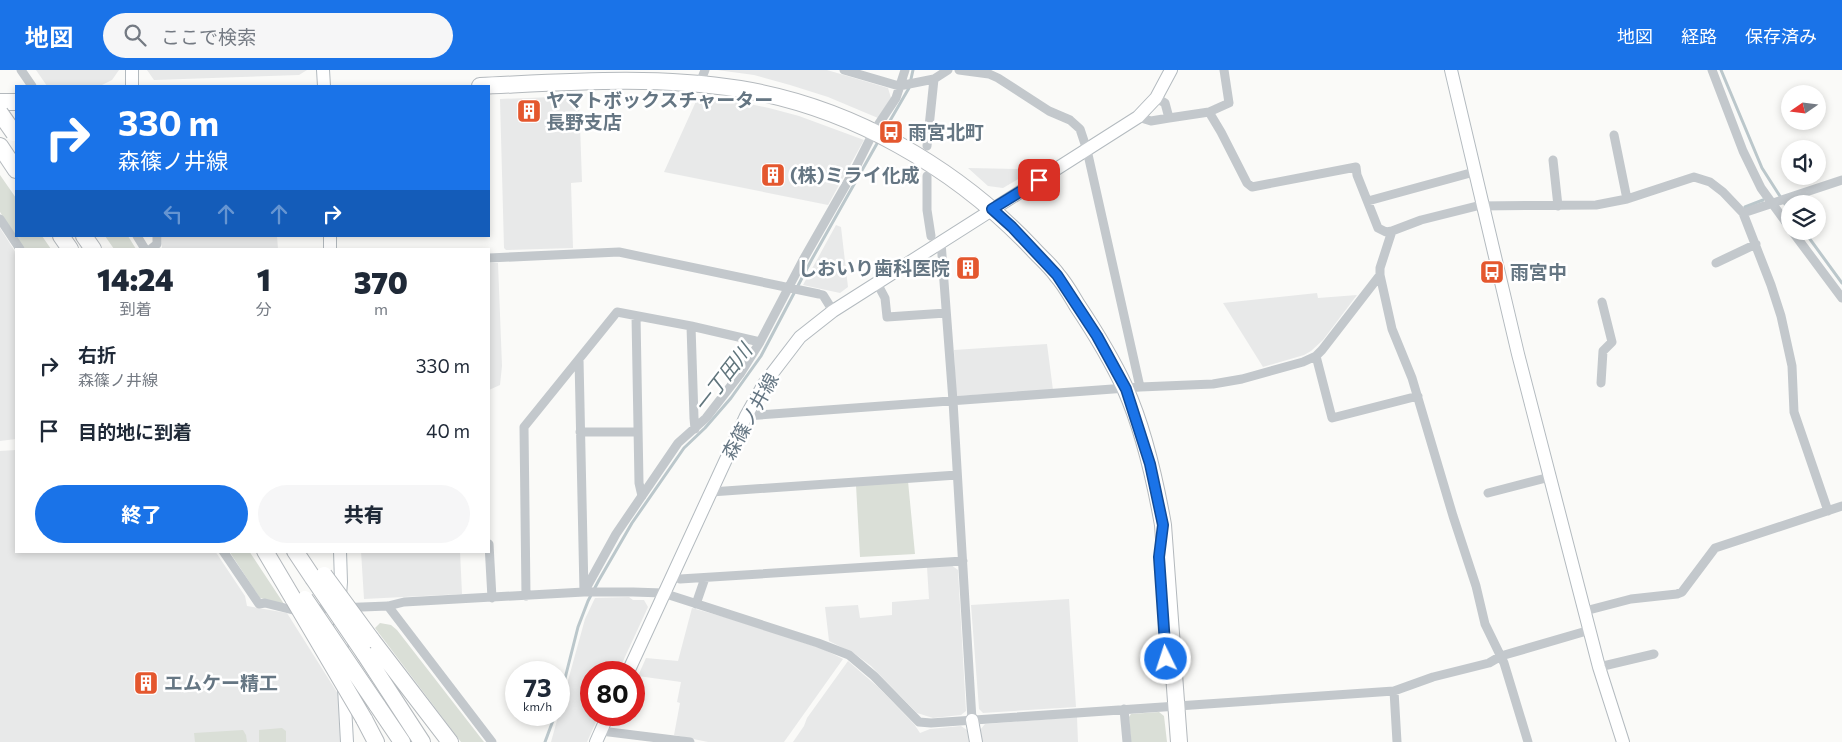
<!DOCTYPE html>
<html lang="ja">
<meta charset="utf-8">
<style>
:root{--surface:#fff;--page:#f6f6f7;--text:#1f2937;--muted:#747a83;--accent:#1a73e8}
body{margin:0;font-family:Commissioner,"Noto Sans JP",sans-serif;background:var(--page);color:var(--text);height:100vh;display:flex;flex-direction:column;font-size:19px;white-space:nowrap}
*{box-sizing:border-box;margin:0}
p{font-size:16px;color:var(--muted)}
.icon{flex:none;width:28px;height:28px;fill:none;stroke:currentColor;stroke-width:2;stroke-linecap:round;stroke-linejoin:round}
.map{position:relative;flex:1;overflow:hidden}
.sheet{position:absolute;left:15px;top:178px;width:475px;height:305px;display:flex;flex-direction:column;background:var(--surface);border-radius:0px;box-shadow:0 2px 8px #0003}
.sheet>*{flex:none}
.banner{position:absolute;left:15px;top:15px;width:475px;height:152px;border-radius:0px;box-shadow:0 2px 8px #0003;background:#1a73e8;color:#fff;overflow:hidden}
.needle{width:32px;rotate:256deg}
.tools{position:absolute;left:1781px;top:15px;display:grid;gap:10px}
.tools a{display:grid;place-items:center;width:45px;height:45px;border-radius:50%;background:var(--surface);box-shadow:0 2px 8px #0003;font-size:25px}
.speed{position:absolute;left:505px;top:591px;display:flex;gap:10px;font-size:25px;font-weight:700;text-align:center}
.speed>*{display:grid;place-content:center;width:65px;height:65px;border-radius:50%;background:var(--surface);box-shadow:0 2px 8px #0003;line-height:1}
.speed small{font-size:12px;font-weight:400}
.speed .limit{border:8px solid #d22;background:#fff;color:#111}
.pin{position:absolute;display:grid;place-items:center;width:42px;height:42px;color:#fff;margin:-21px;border-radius:10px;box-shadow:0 2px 8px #0006}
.me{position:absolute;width:55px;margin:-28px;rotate:356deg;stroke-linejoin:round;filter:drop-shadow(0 0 4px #0008)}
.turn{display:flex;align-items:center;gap:18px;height:105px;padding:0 20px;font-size:22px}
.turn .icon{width:65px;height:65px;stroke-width:2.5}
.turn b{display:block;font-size:35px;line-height:42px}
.lanes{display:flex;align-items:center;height:48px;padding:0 20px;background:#0003;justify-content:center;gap:25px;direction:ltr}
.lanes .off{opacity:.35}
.eta{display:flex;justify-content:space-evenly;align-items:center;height:85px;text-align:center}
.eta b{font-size:30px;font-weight:800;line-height:35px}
.button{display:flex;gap:10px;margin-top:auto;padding:10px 20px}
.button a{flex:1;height:58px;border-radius:30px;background:var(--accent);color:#fff;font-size:20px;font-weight:800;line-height:58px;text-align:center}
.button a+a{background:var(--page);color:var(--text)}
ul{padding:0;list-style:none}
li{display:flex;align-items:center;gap:15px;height:65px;padding:0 20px}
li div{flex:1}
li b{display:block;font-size:19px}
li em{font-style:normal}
header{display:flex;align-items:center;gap:30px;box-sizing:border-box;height:70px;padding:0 25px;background:var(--accent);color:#fff}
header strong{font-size:24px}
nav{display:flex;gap:28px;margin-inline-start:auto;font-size:18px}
.search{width:350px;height:45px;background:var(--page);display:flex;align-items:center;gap:12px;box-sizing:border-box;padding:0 18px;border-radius:28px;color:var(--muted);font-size:19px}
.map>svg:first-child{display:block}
.built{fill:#e8e9e9}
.green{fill:#dadfd7}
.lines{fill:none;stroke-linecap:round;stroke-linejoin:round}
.stream{stroke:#bbc7cb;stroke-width:3}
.secondary-casing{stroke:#b3babf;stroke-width:14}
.highway-casing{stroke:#b4b9bd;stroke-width:18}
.street{stroke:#c3c8cc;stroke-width:9}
.secondary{stroke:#fff;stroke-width:12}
.highway{stroke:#fff;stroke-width:16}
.highway-bridge-casing{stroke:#b4b9bd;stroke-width:18;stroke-linecap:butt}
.highway-bridge{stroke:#fff;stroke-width:16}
.route-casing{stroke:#114b97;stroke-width:12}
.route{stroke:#1a73e8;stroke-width:9}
.labels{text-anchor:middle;stroke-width:5;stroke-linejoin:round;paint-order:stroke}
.poi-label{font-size:19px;font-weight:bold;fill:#657683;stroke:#fff;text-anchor:start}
.street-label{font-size:19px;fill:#657683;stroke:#fff}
.water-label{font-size:20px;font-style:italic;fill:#60757c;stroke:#fff}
</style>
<header>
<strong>地図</strong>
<div class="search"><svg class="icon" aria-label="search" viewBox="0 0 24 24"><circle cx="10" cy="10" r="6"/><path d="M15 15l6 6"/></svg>ここで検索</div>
<nav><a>地図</a><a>経路</a><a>保存済み</a></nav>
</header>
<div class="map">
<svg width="1842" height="672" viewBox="0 0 1842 672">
<rect width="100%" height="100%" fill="#fafaf8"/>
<path class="built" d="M36,0H119L112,10L102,15L75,16H47Z
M147,0H307L299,5L154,10Z
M717,0H827L888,18L891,28L878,48L828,27L790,15L754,5Z
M579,26L582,112L571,113L573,178L506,180L504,178L500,29Z
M698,27L725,29L769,38L799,46L864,70L828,135L664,102Z
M968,98L1022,99L1020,108L1003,118L988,116Z
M836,155L841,157L848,217L840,223L803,215Z
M0,158L16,183V369L0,371Z
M162,166H277L278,179H162Z
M489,193H498L502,296L500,315L489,320Z
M1317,223L1318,228L1357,225L1323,270L1311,281L1304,285L1263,297L1223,233Z
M1047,274L1053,320L956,326L954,280Z
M16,380V481H215L245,526L247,536L287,543L340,627L341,672H0V381Z
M361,481H460L462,524L364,529Z
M951,495L958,500L966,641L961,645L933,648L917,643L871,596L855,584L829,571L825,537L858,535L860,548L892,545V532L929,529L927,497Z
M629,527L633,530H644L648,537L618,602H591V645H599L587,672H551L585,549L595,528Z
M1069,529L1076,637L983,643L979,639L971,535Z
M692,538L731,549L823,579L843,589L784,672H708L674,665L680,633L677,632L681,612L638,606L646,588L678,591Z
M848,591L878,617L914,654L920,663L930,659L961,656L967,660L969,672H793L804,656L807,648Z
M1077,647L1078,672H981L980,660L985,654Z"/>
<path class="green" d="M0,105L16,128V166H42L51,179H24L0,142Z
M105,166H128L136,179H114Z
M908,411L915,484L860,487L856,415Z
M229,481H249L284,534L260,528Z
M380,553L391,555L397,560L484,672H461L375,558Z
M1159,642L1164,646L1167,672H1131L1129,647L1131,644Z
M282,658L286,661V672H259V660Z
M243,660L246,665L247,672H195L194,663Z"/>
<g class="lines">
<path class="stream" d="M1721,0L1762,98L1790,142
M884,61L909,18L913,0
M1745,137L1763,130
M1804,161L1842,213
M559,632L578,557L588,531L599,510L632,453L684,378L705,358L731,328L761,286L812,189L879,70
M545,672L555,645"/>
<defs>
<path id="secondary" d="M132,0V16
M323,0L324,16
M1451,0L1518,284L1599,597L1623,672
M330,166V179
M340,481L341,512L339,538L342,582
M628,602L746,346L764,314L800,267L833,241L1138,47L1156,28L1171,0
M344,617L347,672
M972,650L976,672
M596,672L608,645"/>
<path id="highway" d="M480,16C567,12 654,5 740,19C851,37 955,97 1032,178C1040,187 1050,195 1057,205C1065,214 1071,225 1077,235C1095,262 1112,290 1125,318C1144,360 1155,410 1163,455L1179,672
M0,32H16
M0,76L16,100
M61,166L70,179
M84,166L93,179
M265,481L294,530
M295,481L313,508
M371,569L450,672
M364,583L422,672
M377,635L402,672
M364,649L376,672"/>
</defs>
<use href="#secondary" class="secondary-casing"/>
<use href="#highway" class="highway-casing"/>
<path class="street" d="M21,0L32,16
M844,0L899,16L934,9L948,0
M959,0L989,4L998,8L1049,41L1070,50L1080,59L1087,80L1140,317
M1712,0L1743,81L1761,118L1790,158
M700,13L705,0
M1156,28L1165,33L1169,48
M1209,42L1221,62L1247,113L1252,117L1356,97L1357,105L1378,158L1386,162L1392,161
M1138,47L1151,51L1169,48L1209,42L1229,33L1224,0
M1614,65L1627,129
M927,76L934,9
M1553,90L1558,136
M927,106V140L931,166
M1368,131L1474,102
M1743,143L1842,110
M0,149L20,179
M1792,161L1842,228
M137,166L145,179
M941,172L953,331L972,650
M151,179L157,174V166
M489,188L619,182L819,224L823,225L833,241
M1716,193L1756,174
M877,213L885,228L887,247L946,243
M636,246L639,413L642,426
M691,256L694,348L695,359
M1316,286L1332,348L1418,326
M579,289L584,522
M1601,313L1603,281L1612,272L1602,232
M746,346L1140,317L1213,314L1242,309L1303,292L1316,286L1322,280L1380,205
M580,362H638
M711,422L957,405
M1488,423L1550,407
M489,474L492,528
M223,481L259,534L265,533L293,540L362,537L388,536L404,532L584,522H633L663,523L818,573L849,585L874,606L919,652L931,653L1394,621L1433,607L1489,593L1501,586L1590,560
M680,509L963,491
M584,522L616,464L678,373L706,348L740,304L760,272L803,190L855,99L874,61L896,28L905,0
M526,526L524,357L617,242L691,256L760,272
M696,534L705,508
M388,536L492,672
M1585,541L1631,529L1677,524L1682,522L1715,478L1842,436
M1599,597L1654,584
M1394,621L1397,672
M1124,639L1127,672
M601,661L690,672
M1528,672L1504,593L1485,554L1476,516L1453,446L1412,308L1392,259L1380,205V198L1392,161L1421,150L1477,136L1596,135L1627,129L1694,107L1710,112L1723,122L1743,143L1771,215L1781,246L1792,296L1794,342L1828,441"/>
<use href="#secondary" class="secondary"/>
<use href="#highway" class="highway"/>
<defs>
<path id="highway-bridge" d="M0,43L14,63
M324,505L371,569
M313,508L364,583
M305,529L377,635
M294,530L364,649"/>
</defs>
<use href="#highway-bridge" class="highway-bridge-casing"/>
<use href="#highway-bridge" class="highway-bridge"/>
</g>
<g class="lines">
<defs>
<path id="route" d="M1039,110L992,139L1012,157L1057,205L1097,266L1126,319L1150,394L1163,455L1159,487L1166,589"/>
</defs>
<use href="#route" class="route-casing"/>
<use href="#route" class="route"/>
</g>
<defs>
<symbol id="building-square" viewBox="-11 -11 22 22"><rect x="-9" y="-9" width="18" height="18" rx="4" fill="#e4572e" stroke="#fff"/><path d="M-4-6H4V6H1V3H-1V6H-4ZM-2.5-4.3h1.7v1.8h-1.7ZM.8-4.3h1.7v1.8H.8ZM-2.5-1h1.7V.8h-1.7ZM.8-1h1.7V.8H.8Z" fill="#fff"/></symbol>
<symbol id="bus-square" viewBox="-11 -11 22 22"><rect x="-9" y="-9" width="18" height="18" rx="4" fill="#e4572e" stroke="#fff"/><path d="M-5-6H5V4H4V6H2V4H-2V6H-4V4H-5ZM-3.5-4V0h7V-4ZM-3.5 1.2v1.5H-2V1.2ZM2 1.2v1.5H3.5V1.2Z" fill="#fff"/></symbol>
</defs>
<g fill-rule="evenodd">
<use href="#building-square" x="515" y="27" width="28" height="28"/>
<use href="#bus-square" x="877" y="48" width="28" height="28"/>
<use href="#building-square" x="759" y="91" width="28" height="28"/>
<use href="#building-square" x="954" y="184" width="28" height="28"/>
<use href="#bus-square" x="1478" y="188" width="28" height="28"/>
<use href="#building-square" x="132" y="599" width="28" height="28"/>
</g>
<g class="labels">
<g class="poi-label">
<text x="546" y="37">ヤマトボックスチャーター<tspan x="546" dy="22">長野支店</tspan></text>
<text x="908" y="69">雨宮北町</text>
<text x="790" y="112">(株)ミライ化成</text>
<text x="950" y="205" text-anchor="end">しおいり歯科医院</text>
<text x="1510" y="209">雨宮中</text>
<text x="164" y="620">エムケー精工</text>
</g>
<g class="street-label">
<text transform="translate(750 346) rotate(-61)" y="7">森篠ノ井線</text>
</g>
<g class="water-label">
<text transform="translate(723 308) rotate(-52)" y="7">一丁田川</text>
</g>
</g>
</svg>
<div class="tools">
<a><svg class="needle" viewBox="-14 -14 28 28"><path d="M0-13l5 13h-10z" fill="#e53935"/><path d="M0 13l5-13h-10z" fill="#747a83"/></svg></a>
<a><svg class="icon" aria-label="sound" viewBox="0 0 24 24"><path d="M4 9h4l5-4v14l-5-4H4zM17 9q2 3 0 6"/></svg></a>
<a><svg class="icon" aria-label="layers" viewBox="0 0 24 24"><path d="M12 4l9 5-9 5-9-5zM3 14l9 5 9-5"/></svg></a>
</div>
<div class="speed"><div>73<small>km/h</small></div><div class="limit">80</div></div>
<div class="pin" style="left:1039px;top:110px;background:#d93025"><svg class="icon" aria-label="arrive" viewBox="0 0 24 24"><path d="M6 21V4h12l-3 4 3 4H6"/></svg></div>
<svg class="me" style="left:1166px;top:589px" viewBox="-20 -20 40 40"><circle r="17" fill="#1a73e8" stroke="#fff" stroke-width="3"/><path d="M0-11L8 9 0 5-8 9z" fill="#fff"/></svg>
<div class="banner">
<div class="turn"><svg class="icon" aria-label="right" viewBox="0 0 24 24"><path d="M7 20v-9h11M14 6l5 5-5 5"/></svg><div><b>330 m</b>森篠ノ井線</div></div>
<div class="lanes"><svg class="icon off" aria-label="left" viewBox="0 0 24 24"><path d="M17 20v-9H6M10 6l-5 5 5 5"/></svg><svg class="icon off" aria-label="ahead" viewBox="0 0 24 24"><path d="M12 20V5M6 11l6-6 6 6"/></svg><svg class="icon off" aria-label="ahead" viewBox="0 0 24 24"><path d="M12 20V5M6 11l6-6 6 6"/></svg><svg class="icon" aria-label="right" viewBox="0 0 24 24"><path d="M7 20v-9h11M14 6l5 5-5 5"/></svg></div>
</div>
<section class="sheet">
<div class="eta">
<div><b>14:24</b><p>到着</p></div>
<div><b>1</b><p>分</p></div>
<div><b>370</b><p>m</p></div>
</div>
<ul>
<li><svg class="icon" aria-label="right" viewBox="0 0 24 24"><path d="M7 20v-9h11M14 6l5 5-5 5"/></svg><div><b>右折</b><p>森篠ノ井線</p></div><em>330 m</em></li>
<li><svg class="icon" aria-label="arrive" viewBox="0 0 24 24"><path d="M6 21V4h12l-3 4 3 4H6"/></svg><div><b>目的地に到着</b></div><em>40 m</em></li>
</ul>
<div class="button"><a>終了</a><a>共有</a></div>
</section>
</div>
